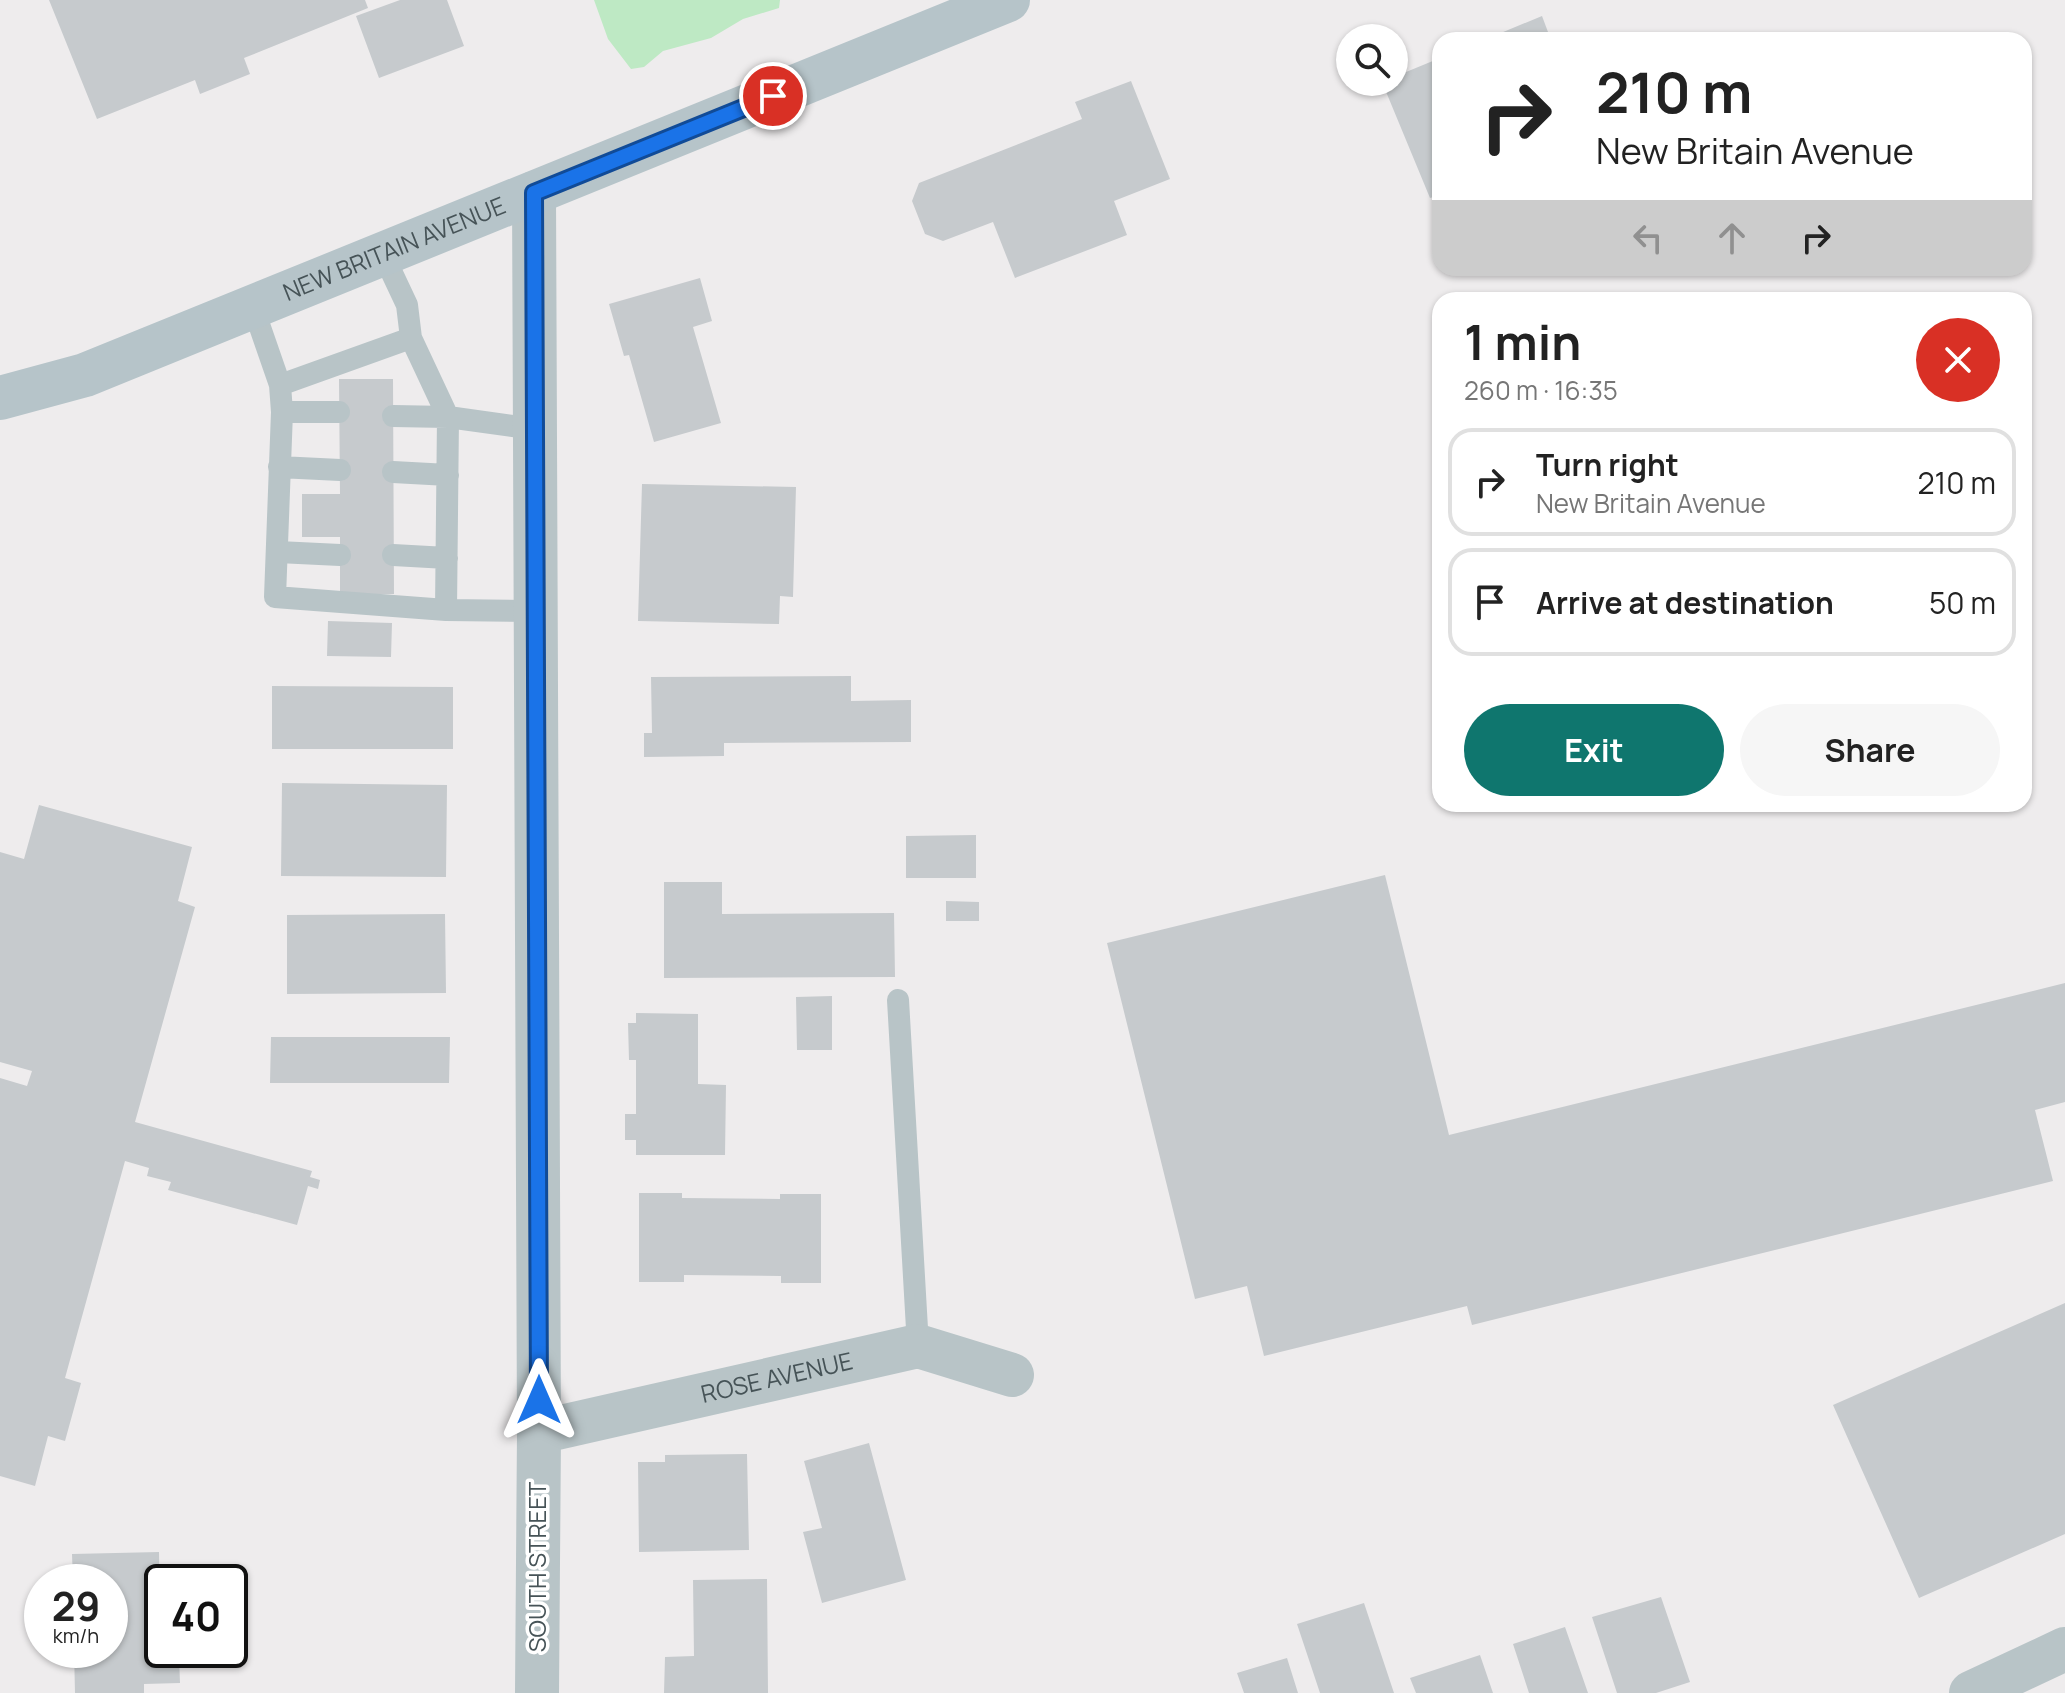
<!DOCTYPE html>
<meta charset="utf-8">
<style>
:root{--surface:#fff;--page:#f6f6f6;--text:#222;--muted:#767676;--line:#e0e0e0;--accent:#0f766e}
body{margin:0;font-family:Manrope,sans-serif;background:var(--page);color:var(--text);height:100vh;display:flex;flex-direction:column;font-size:30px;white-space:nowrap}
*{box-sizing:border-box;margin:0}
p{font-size:26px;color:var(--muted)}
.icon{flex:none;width:44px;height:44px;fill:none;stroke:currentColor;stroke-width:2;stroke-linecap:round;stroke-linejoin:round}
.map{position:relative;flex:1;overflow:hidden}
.sheet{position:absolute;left:1432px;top:292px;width:600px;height:520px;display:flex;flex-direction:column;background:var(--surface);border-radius:24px;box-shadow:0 2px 6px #0004}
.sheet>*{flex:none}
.hud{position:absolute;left:1432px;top:32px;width:600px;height:244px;border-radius:24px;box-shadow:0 2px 6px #0004;background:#fff;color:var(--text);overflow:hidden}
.tools{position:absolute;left:1336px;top:24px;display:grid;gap:16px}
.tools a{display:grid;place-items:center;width:72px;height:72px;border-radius:50%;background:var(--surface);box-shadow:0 2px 6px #0004;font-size:40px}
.speed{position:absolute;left:24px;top:1564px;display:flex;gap:16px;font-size:40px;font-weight:700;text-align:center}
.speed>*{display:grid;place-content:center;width:104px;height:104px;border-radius:50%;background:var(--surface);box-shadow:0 2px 6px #0004;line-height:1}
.speed small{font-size:20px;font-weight:400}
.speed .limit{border:4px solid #111;border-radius:12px;background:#fff;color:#111}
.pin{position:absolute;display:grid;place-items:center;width:68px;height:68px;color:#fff;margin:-34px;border:4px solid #fff;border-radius:50%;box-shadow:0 2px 8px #0007}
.me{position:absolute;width:88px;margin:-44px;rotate:0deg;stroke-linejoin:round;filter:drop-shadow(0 0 6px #0008)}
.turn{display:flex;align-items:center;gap:28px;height:168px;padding:0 32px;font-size:36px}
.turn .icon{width:104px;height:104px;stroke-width:2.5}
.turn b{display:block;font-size:56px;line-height:68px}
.lanes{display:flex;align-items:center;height:76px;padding:0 32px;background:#0003;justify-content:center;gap:40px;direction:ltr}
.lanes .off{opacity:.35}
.round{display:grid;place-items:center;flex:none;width:84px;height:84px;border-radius:42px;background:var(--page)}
.overview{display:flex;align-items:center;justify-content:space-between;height:136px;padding:0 32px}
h1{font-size:48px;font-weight:700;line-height:60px}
.action{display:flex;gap:16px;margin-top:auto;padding:16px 32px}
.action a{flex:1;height:92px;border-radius:48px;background:var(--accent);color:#fff;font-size:32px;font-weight:700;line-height:92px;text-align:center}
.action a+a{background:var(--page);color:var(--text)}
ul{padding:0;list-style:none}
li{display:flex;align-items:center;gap:24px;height:108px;margin:0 16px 12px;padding:0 16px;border:4px solid var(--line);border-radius:24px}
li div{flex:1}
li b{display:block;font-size:30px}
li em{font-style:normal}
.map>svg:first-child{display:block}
.green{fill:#bee9c4}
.building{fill:#c6cacd}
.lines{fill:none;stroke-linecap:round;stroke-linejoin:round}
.service{stroke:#b8c4c7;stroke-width:22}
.minor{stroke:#b8c4c7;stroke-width:44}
.tertiary{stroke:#b8c4c7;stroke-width:44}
.secondary{stroke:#b6c4c9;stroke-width:44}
.route-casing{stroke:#114b97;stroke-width:20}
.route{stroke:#1a73e8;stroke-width:14}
.labels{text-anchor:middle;stroke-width:7;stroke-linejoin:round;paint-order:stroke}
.street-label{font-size:24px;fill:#465357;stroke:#fff}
</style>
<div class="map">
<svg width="2065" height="1693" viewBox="0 0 2065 1693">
<rect width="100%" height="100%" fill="#eeeced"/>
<path class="green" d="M594,0H780L779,8L743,19L711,38L663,51L644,67L631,69L608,39Z"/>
<path class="building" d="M49,0H365L368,8L244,58L250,74L200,94L195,80L97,119Z
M400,0H447L464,46L379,78L356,16Z
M1542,16L1551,40H1484Z
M1440,58V195L1430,198L1382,82H1394V77Z
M1131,81L1170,179L1114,201L1127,235L1015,278L993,222L943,241L925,234L912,201L919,183L1082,119L1075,102Z
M700,278L712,321L693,327L721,423L654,442L629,355L624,356L609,304Z
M339,379H393L394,594L340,595V537H302V494H340Z
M642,484L796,487L793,597L780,596L779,624L638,621Z
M328,621L392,623L391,657L327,656Z
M851,676V701L911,700V742L724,743V756L644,757V733H652L651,677Z
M272,686L453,687V749H272Z
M282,783L447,785L446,877L281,876Z
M39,805L192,847L178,901L195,907L135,1122L312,1171L310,1177L320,1180L318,1189L308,1186L297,1225L168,1190L171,1182L147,1176L149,1168L125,1161L65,1378L81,1383L65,1441L48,1436L35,1486L0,1476V1078L27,1086L32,1071L0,1062V852L24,859Z
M976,835V878H906V836Z
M1385,875L1449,1135L2065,983V1102L2035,1110L2053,1181L1472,1325L1467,1306L1264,1356L1247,1286L1195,1299L1107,943Z
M664,882H722V914L894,913L895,977L664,978Z
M946,901L979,902V921H946Z
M445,914L446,993L287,994V915Z
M832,996V1050H797L796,997Z
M636,1013L698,1014V1084L726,1085L725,1155H636V1140H625V1114H636V1060H629L628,1023H636Z
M271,1037H450L449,1083H270Z
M639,1193H682V1198L780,1199V1194H821V1283H781V1276L684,1275V1282H639Z
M2065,1303V1534L1919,1598L1833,1405Z
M869,1443L906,1580L822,1603L803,1532L822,1528L804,1461Z
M747,1454L749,1550L639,1552L638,1462H665V1455Z
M159,1552L161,1657H179L180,1683L144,1684V1693H75L74,1650H110V1582H73L72,1554Z
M767,1579L768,1693H664L665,1657L694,1656L693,1580Z
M1661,1597L1690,1682L1656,1693H1617L1592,1617Z
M1364,1603L1394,1693H1320L1297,1624Z
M1565,1627L1588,1693H1529L1513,1644Z
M1480,1655L1493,1693H1416L1410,1678Z
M1287,1658L1298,1693H1244L1237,1673Z"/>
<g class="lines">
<path class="service" d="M253,307L280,385L282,412L275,597L446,610
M280,385L411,338L407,305L383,254
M282,412H339
M393,416L448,417L411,338
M535,429L448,417L446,610L536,611
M279,467L340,470
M393,472L448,475
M278,552L340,555
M393,555L447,558
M898,1000L918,1346"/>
<g class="minor">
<path id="s1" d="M539,1432L918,1346L1012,1375"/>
<path d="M1971,1693L2065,1649"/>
</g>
<path class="tertiary" d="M534,193L539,1432L537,1693"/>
<path class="secondary" id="s2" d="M0,398L85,375L1008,0"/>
</g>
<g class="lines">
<defs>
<path id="route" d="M539,1400L534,193L773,96"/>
</defs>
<use href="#route" class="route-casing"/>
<use href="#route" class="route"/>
</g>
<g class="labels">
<g class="street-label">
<text dy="8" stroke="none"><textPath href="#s2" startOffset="422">NEW BRITAIN AVENUE</textPath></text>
<text dy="8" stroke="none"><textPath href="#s1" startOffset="244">ROSE AVENUE</textPath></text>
<text transform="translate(538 1567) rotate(-90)" y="8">SOUTH STREET</text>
</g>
</g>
</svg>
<div class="tools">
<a><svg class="icon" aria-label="search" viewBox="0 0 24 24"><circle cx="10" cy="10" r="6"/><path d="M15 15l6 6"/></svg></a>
</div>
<div class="speed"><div>29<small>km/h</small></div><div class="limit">40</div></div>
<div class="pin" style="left:773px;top:96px;background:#d93025"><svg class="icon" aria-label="arrive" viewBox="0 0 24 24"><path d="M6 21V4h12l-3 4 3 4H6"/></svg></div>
<svg class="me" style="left:539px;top:1400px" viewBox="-20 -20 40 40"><path d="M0-17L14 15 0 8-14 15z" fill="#1a73e8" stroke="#fff" stroke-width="4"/></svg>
<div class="hud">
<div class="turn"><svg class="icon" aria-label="right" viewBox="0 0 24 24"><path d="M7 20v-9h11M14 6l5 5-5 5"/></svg><div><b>210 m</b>New Britain Avenue</div></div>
<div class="lanes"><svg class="icon off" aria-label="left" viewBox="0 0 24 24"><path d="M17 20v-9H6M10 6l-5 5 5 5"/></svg><svg class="icon off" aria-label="ahead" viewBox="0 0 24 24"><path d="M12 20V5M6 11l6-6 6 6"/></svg><svg class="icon" aria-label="right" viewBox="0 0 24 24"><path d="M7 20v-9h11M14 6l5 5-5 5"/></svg></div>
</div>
<section class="sheet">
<div class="overview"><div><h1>1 min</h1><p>260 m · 16:35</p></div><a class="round" style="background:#d93025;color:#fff"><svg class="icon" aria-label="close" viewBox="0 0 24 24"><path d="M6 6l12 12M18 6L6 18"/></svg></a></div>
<ul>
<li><svg class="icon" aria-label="right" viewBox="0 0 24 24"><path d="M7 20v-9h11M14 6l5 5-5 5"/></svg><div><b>Turn right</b><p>New Britain Avenue</p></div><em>210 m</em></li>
<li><svg class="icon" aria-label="arrive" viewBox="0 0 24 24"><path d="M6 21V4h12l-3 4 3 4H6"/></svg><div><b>Arrive at destination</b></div><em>50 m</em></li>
</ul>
<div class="action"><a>Exit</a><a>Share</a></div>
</section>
</div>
